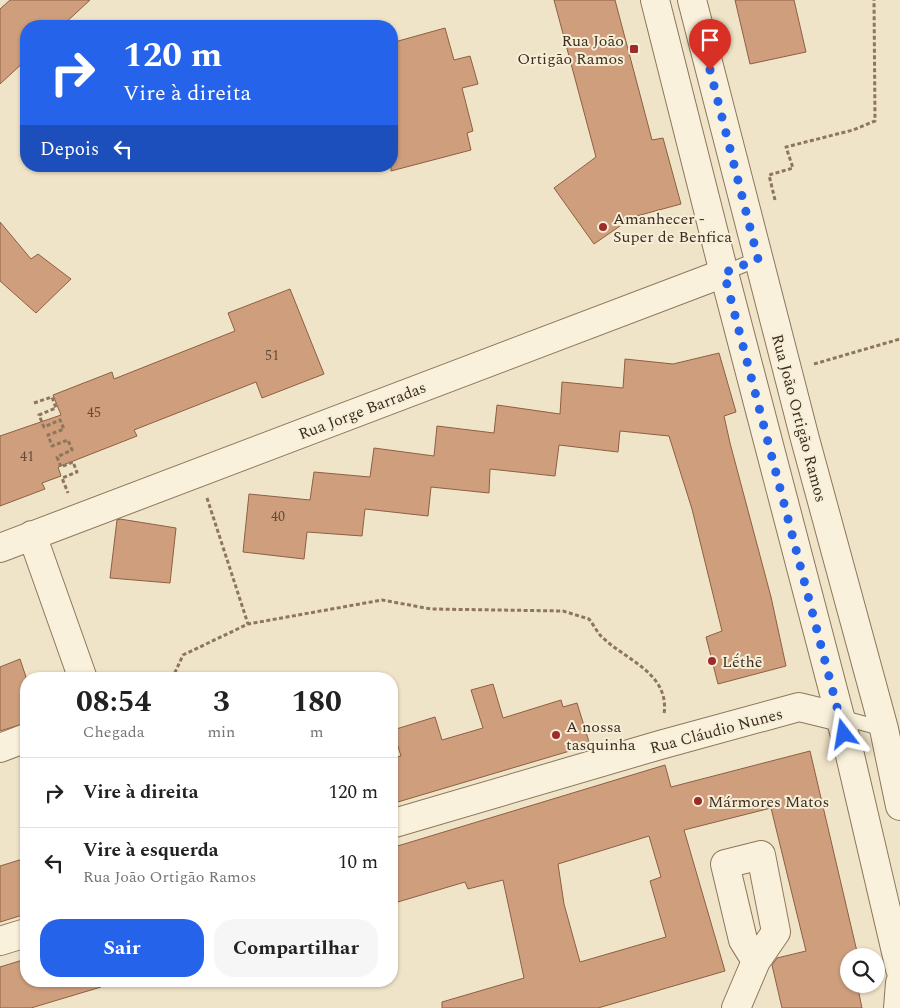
<!DOCTYPE html>
<html lang="pt">
<meta charset="utf-8">
<style>
:root{--surface:#fff;--page:#f6f6f6;--text:#222;--muted:#767676;--line:#e0e0e0;--accent:#2563eb}
body{margin:0;font-family:Spectral,serif;background:var(--page);color:var(--text);height:100vh;display:flex;flex-direction:column;font-size:19px;white-space:nowrap}
*{box-sizing:border-box;margin:0}
p{font-size:16px;color:var(--muted)}
.icon{flex:none;width:28px;height:28px;fill:none;stroke:currentColor;stroke-width:2;stroke-linecap:round;stroke-linejoin:round}
.map{position:relative;flex:1;overflow:hidden}
.drawer{position:absolute;left:20px;top:672px;width:378px;height:315px;display:flex;flex-direction:column;background:var(--surface);border-radius:20px;box-shadow:0 1px 4px #0004}
.drawer>*{flex:none}
.guide{position:absolute;left:20px;top:20px;width:378px;height:152px;border-radius:20px;box-shadow:0 1px 4px #0004;background:#2563eb;color:#fff;overflow:hidden}
.buttons{position:absolute;left:840px;top:948px;display:grid;gap:10px}
.buttons a{display:grid;place-items:center;width:45px;height:45px;border-radius:50%;background:var(--surface);box-shadow:0 1px 4px #0004;font-size:25px}
.pin{position:absolute;display:grid;place-items:center;width:42px;height:42px;color:#fff;margin:-51px -21px;border-radius:50% 50% 50% 0;rotate:-45deg;box-shadow:0 0 5px #0007}
.pin .icon{rotate:45deg}
.me{position:absolute;width:55px;margin:-28px;rotate:346deg;stroke-linejoin:round;filter:drop-shadow(0 0 4px #0008)}
.turn{display:flex;align-items:center;gap:18px;height:105px;padding:0 20px;font-size:22px}
.turn .icon{width:65px;height:65px;stroke-width:2.5}
.turn b{display:block;font-size:35px;line-height:42px}
.then{display:flex;align-items:center;height:48px;padding:0 20px;background:#0003;gap:10px;font-size:19px}
.eta{display:flex;justify-content:space-evenly;align-items:center;height:85px;text-align:center}
.eta b{font-size:30px;font-weight:700;line-height:35px}
.cta{display:flex;gap:10px;margin-top:auto;padding:10px 20px}
.cta a{flex:1;height:58px;border-radius:20px;background:var(--accent);color:#fff;font-size:20px;font-weight:700;line-height:58px;text-align:center}
.cta a+a{background:var(--page);color:var(--text)}
ul{padding:0;list-style:none}
li{display:flex;align-items:center;gap:15px;height:70px;padding:0 20px;border-top:1px solid var(--line)}
li div{flex:1}
li b{display:block;font-size:19px}
li em{font-style:normal}
.map>svg:first-child{display:block}
.building{fill:#cf9f7d;stroke:#8d5f41;fill-rule:evenodd}
.lines{fill:none;stroke-linecap:round;stroke-linejoin:round}
.service-casing{stroke:#8d765c;stroke-width:16}
.minor-casing{stroke:#8d765c;stroke-width:30}
.tertiary-casing{stroke:#8d765c;stroke-width:30}
.path{stroke:#8d765c;stroke-width:3;stroke-dasharray:4 2.5;stroke-linecap:butt}
.service{stroke:#faf1dc;stroke-width:14}
.minor{stroke:#faf1dc;stroke-width:28}
.tertiary{stroke:#faf1dc;stroke-width:28}
.route{stroke:#2563eb;stroke-width:9;stroke-dasharray:0 16.2}
.poi-dot{fill:#9e2a2b;stroke:#f7eed8;stroke-width:2}
.labels{text-anchor:middle;stroke-width:4;stroke-linejoin:round;paint-order:stroke}
.number-label{font-size:14px;fill:#624a37}
.poi-label{font-size:16px;fill:#3d2e20;stroke:#f7eed8;text-anchor:start}
.street-label{font-size:16px;fill:#3d2e20;stroke:#f7eed8}
</style>
<div class="map">
<svg width="900" height="1008" viewBox="0 0 900 1008">
<rect width="100%" height="100%" fill="#f0e4c8"/>
<path class="building" d="M10,0H90L62,26H26V60L0,84V9Z
M554,0H615L652,140L663,138L681,204L633,217L594,244L554,188L596,157Z
M735,0H794L806,52L750,64Z
M445,28L454,60L470,56L478,84L462,88L473,131L467,133L471,150L391,171V43Z
M0,222L31,259L38,254L71,279L36,313L0,281Z
M290,289L324,374L262,398L256,382L134,430L137,436L58,467L61,476L42,483L45,489L0,506V436L61,415L53,395L112,372L114,379L235,331L228,313Z
M719,353L736,412L724,416L730,443L771,597L786,666L718,684L706,637L722,631L692,509L669,436L620,431L618,452L559,445L555,476L490,469L489,493L431,487L428,516L365,509L362,536L307,532L304,559L243,552L249,494L310,500L314,472L370,477L374,448L434,456L437,426L494,433L497,405L560,414L562,382L623,388L625,359L673,364Z
M120,519L176,528L170,583L110,578L117,520Z
M20,659L26,677V723L0,731V667Z
M493,684L503,718L561,700L563,707L577,703L590,745L391,804V758L401,756L393,730L435,717L442,740L483,728L471,690Z
M810,751L858,956H849V984H857L862,1008H782L772,965L777,958L806,951L771,808L684,830L725,971L598,1008H442V1002L524,978L503,880L468,889L465,882L391,904V848L665,765L671,787ZM649,836L661,877L650,881L666,937L580,962L564,904L558,864Z
M26,858V914L0,922V866Z
M26,959V981H100L101,987L31,1008H0V967Z"/>
<g class="lines">
<defs>
<path id="service" d="M724,273L758,259
M840,717L884,729"/>
<path id="minor" d="M32,535L83,679
M0,548L724,273
M0,748L26,738
M391,824L660,745L799,707L840,717
M0,941L26,933
M736,1008L756,961L776,932L761,855L725,864L743,940L756,961"/>
<path id="tertiary" d="M655,0L724,273L849,751L900,969
M692,0L805,439L884,729L900,806
M898,1008L900,983"/>
</defs>
<use href="#service" class="service-casing"/>
<use href="#minor" class="minor-casing"/>
<use href="#tertiary" class="tertiary-casing"/>
<path class="path" d="M775,200L769,175L793,168L786,147L853,130L875,121L874,0
M814,364L900,339
M34,403L52,397L56,408L39,415L44,427L60,420L64,429L48,435L52,446L68,440L72,450L57,457L61,467L73,462L77,472L62,478L68,493
M207,498L248,624
M172,679L183,655L248,624L382,600L431,609L563,611L589,619C593,624 596,630 600,635C624,660 670,672 664,714"/>
<use href="#service" class="service"/>
<use href="#minor" class="minor"/>
<use href="#tertiary" class="tertiary"/>
</g>
<g class="lines">
<path class="route" d="M710,70L758,259L724,273L844,734"/>
</g>
<g class="poi-dot">
<rect x="629" y="44" width="10" height="10" rx="2.5"/>
<circle cx="603" cy="227" r="5"/>
<circle cx="712" cy="661" r="5"/>
<circle cx="556" cy="735" r="5"/>
<circle cx="698" cy="801" r="5"/>
</g>
<g class="labels">
<g class="number-label">
<text x="272" y="360">51</text>
<text x="94" y="417">45</text>
<text x="27" y="461">41</text>
<text x="278" y="521">40</text>
</g>
<g class="poi-label">
<text x="624" y="46" text-anchor="end">Rua João<tspan x="624" dy="18">Ortigão Ramos</tspan></text>
<text x="613" y="224">Amanhecer -<tspan x="613" dy="18">Super de Benfica</tspan></text>
<text x="722" y="667">Lḗthē</text>
<text x="566" y="732">A nossa<tspan x="566" dy="18">tasquinha</tspan></text>
<text x="708" y="807">Mármores Matos</text>
</g>
<g class="street-label">
<text transform="translate(362 410) rotate(-21)" y="6">Rua Jorge Barradas</text>
<text transform="translate(800 418) rotate(75)" y="6">Rua João Ortigão Ramos</text>
<text transform="translate(716 730) rotate(-15)" y="6">Rua Cláudio Nunes</text>
</g>
</g>
</svg>
<div class="buttons">
<a><svg class="icon" aria-label="search" viewBox="0 0 24 24"><circle cx="10" cy="10" r="6"/><path d="M15 15l6 6"/></svg></a>
</div>
<div class="pin" style="left:710px;top:70px;background:#d93025"><svg class="icon" aria-label="arrive" viewBox="0 0 24 24"><path d="M6 21V4h12l-3 4 3 4H6"/></svg></div>
<svg class="me" style="left:844px;top:734px" viewBox="-20 -20 40 40"><path d="M0-17L14 15 0 8-14 15z" fill="#2563eb" stroke="#fff" stroke-width="4"/></svg>
<div class="guide">
<div class="turn"><svg class="icon" aria-label="right" viewBox="0 0 24 24"><path d="M7 20v-9h11M14 6l5 5-5 5"/></svg><div><b>120 m</b>Vire à direita</div></div>
<div class="then">Depois<svg class="icon" aria-label="left" viewBox="0 0 24 24"><path d="M17 20v-9H6M10 6l-5 5 5 5"/></svg></div>
</div>
<section class="drawer">
<div class="eta">
<div><b>08:54</b><p>Chegada</p></div>
<div><b>3</b><p>min</p></div>
<div><b>180</b><p>m</p></div>
</div>
<ul>
<li><svg class="icon" aria-label="right" viewBox="0 0 24 24"><path d="M7 20v-9h11M14 6l5 5-5 5"/></svg><div><b>Vire à direita</b></div><em>120 m</em></li>
<li><svg class="icon" aria-label="left" viewBox="0 0 24 24"><path d="M17 20v-9H6M10 6l-5 5 5 5"/></svg><div><b>Vire à esquerda</b><p>Rua João Ortigão Ramos</p></div><em>10 m</em></li>
</ul>
<div class="cta"><a>Sair</a><a>Compartilhar</a></div>
</section>
</div>
